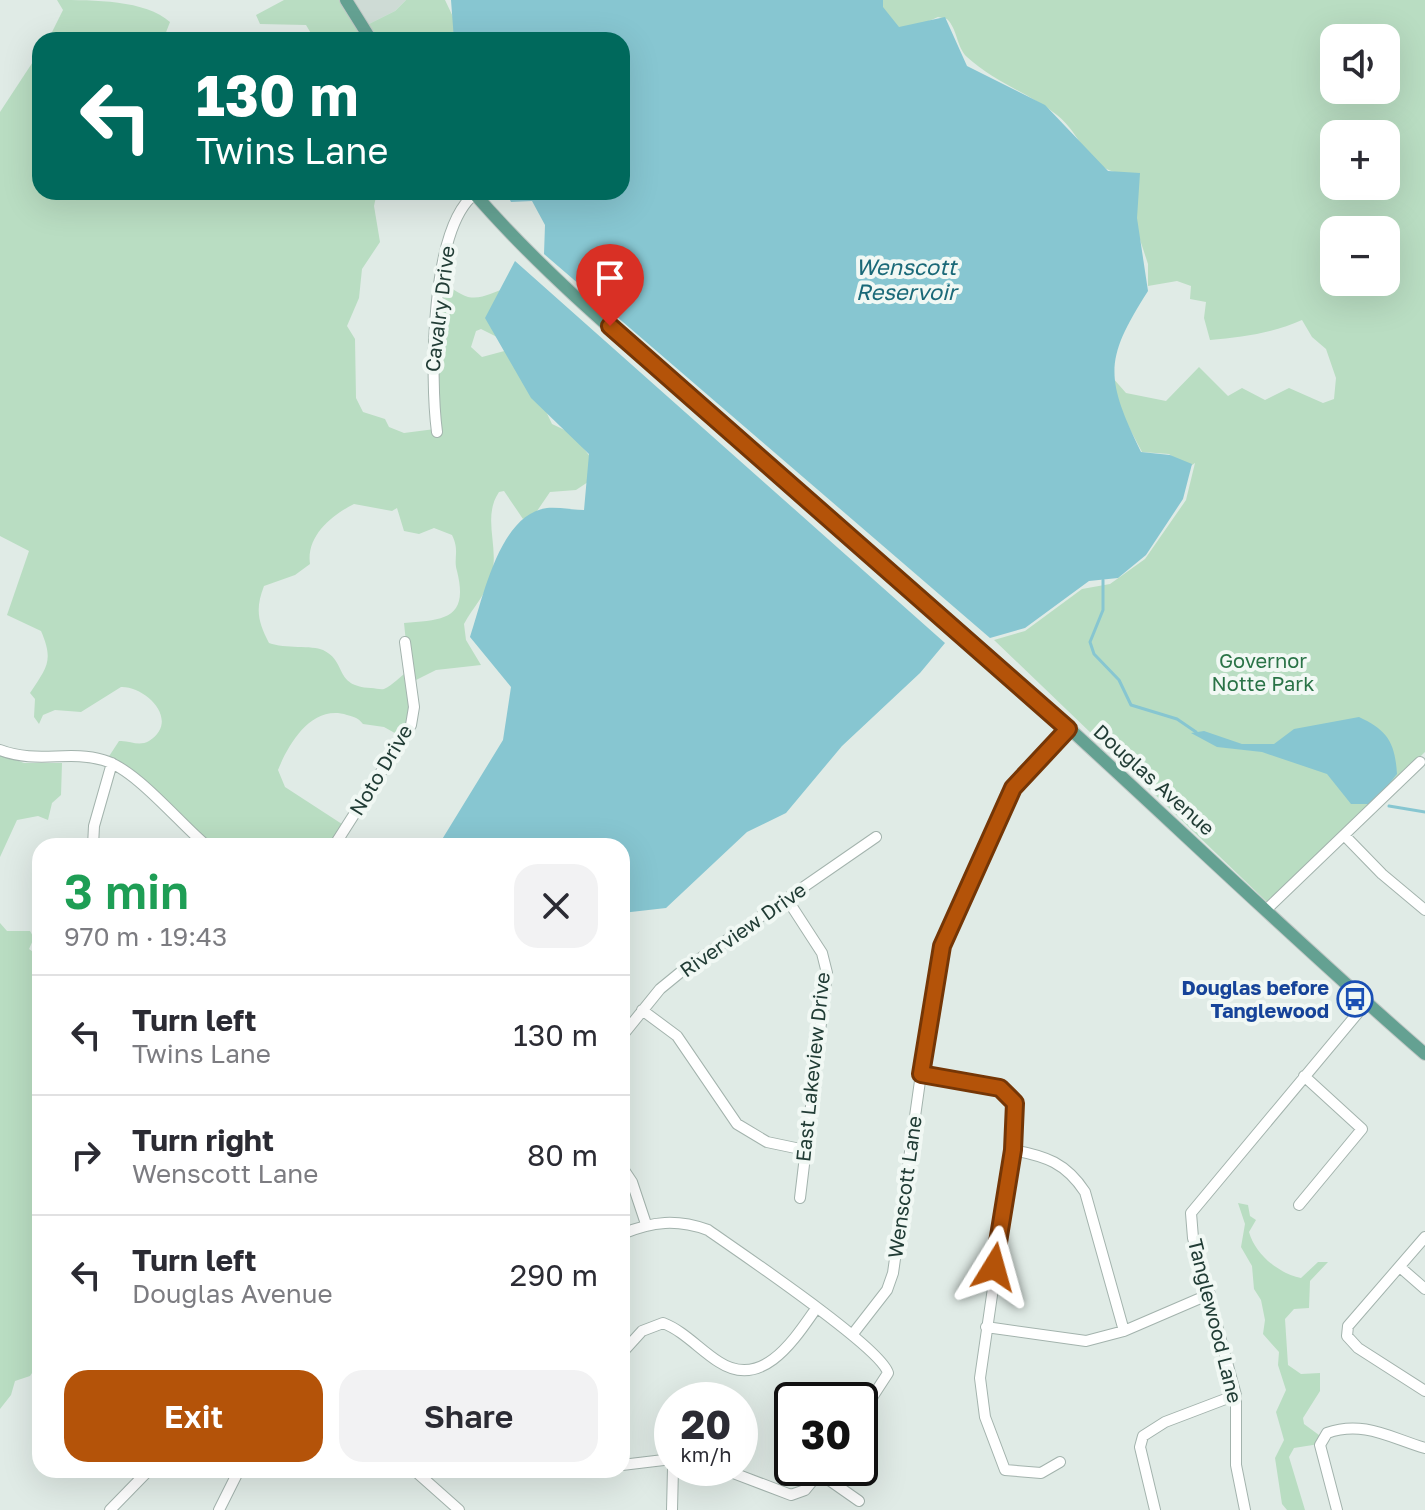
<!DOCTYPE html>
<meta charset="utf-8">
<style>
:root{--surface:#fff;--page:#f2f2f3;--text:#2b2b33;--muted:#7c7c81;--line:#e1e1e2;--accent:#b45309}
body{margin:0;font-family:"Golos Text",sans-serif;background:var(--page);color:var(--text);height:100vh;display:flex;flex-direction:column;font-size:30px;white-space:nowrap}
*{box-sizing:border-box;margin:0}
p{font-size:26px;color:var(--muted)}
.icon{flex:none;width:44px;height:44px;fill:none;stroke:currentColor;stroke-width:2;stroke-linecap:round;stroke-linejoin:round}
.map{position:relative;flex:1;overflow:hidden}
.drawer{position:absolute;left:32px;top:838px;width:598px;height:640px;display:flex;flex-direction:column;background:var(--surface);border-radius:24px;box-shadow:0 8px 32px #0002}
.drawer>*{flex:none}
.banner{position:absolute;left:32px;top:32px;width:598px;height:168px;border-radius:24px;box-shadow:0 8px 32px #0002;background:#00695c;color:#fff;overflow:hidden}
.controls{position:absolute;left:1320px;top:24px;display:grid;gap:16px}
.controls a{display:grid;place-items:center;width:80px;height:80px;border-radius:16px;background:var(--surface);box-shadow:0 8px 32px #0002;font-size:40px}
.speed{position:absolute;left:654px;top:1382px;display:flex;gap:16px;font-size:40px;font-weight:700;text-align:center}
.speed>*{display:grid;place-content:center;width:104px;height:104px;border-radius:50%;background:var(--surface);box-shadow:0 8px 32px #0002;line-height:1}
.speed small{font-size:20px;font-weight:400}
.speed .limit{border:4px solid #111;border-radius:12px;background:#fff;color:#111}
.pin{position:absolute;display:grid;place-items:center;width:68px;height:68px;color:#fff;margin:-82px -34px;border-radius:50% 50% 50% 0;rotate:-45deg;box-shadow:0 0 8px #0007}
.pin .icon{rotate:45deg}
.me{position:absolute;width:88px;margin:-44px;rotate:8deg;stroke-linejoin:round;filter:drop-shadow(0 0 6px #0008)}
.turn{display:flex;align-items:center;gap:28px;height:168px;padding:0 32px;font-size:36px}
.turn .icon{width:104px;height:104px;stroke-width:2.5}
.turn b{display:block;font-size:56px;line-height:68px}
.round{display:grid;place-items:center;flex:none;width:84px;height:84px;border-radius:24px;background:var(--page)}
.headline{display:flex;align-items:center;justify-content:space-between;height:136px;padding:0 32px}
h1{font-size:48px;font-weight:600;line-height:60px;color:#1e9e55}
.primary-button{display:flex;gap:16px;margin-top:auto;padding:16px 32px}
.primary-button a{flex:1;height:92px;border-radius:24px;background:var(--accent);color:#fff;font-size:32px;font-weight:600;line-height:92px;text-align:center}
.primary-button a+a{background:var(--page);color:var(--text)}
ul{padding:0;list-style:none}
li{display:flex;align-items:center;gap:24px;height:120px;padding:0 32px;border-top:2px solid var(--line)}
li div{flex:1}
li b{display:block;font-size:30px}
li em{font-style:normal}
.map>svg:first-child{display:block}
.built{fill:#cedbd5}
.green{fill:#b9ddc2;fill-rule:evenodd}
.water{fill:#87c6d1}
.lines{fill:none;stroke-linecap:round;stroke-linejoin:round}
.stream{stroke:#87c6d1;stroke-width:3}
.minor-casing{stroke:#a3b3ad;stroke-width:12}
.major-casing{stroke:#c1c8c6;stroke-width:14}
.minor{stroke:#fff;stroke-width:10}
.major{stroke:#64a192;stroke-width:12}
.route-casing{stroke:#753606;stroke-width:20}
.route{stroke:#b45309;stroke-width:14}
.labels{text-anchor:middle;stroke-width:8;stroke-linejoin:round;paint-order:stroke}
.street-label{font-size:20px;fill:#213c35;stroke:#f1f8f4}
.park-label{font-size:20px;fill:#2a7347;stroke:#f1f8f4}
.transit-label{font-size:20px;font-weight:bold;fill:#164399;stroke:#f1f8f4;text-anchor:end}
.water-label{font-size:22px;font-style:italic;fill:#1a6978;stroke:#f1f8f4}
</style>
<div class="map">
<svg width="1425" height="1510" viewBox="0 0 1425 1510">
<rect width="100%" height="100%" fill="#e0ebe6"/>
<path class="built" d="M343,0H406L395,11L363,27Z"/>
<path class="green" d="M57,0C93,0 146,0 170,22L163,40H48L63,10Z
M284,0H343L363,27L395,11L406,0H445L455,21L454,40H315L306,25L260,24L256,15Z
M883,0H1425V752L1268,903L994,640L1025,631L1082,589L1110,584L1145,559L1186,500L1195,463L1188,468L1169,454L1142,452L1114,399L1112,377L1126,393L1166,401L1199,367L1228,396L1242,388L1265,400L1289,388L1323,403L1334,399L1336,378L1326,349L1312,337L1302,320C1273,333 1242,337 1210,340L1204,318L1206,302L1190,299L1191,286L1177,281L1148,286V264L1118,173C1084,165 1083,136 1057,115C1029,93 994,82 967,57C956,46 958,30 947,19L938,17L899,34L882,14ZM1334,38H1386V90H1334ZM1334,134H1386V186H1334ZM1334,230H1386V282H1334Z
M40,51V192H377L374,206L380,242L362,269L359,298L347,326L355,339L356,398L363,412L385,419L389,427L404,433L435,429L428,372L439,285C452,285 457,294 468,297C483,300 493,291 506,289L497,337L481,329L476,331L471,347L482,357L516,348L552,424L573,434L591,458L588,482L576,490L550,492L535,514L523,519L504,491L499,492C482,517 499,546 492,573C487,594 473,607 464,624L466,640L481,665L436,670L414,681L413,703L402,737L384,727L363,724C358,718 355,717 347,715C312,704 289,743 278,770L285,787L345,826L333,846H206L123,773L104,764L119,741C130,740 138,747 149,741C181,721 146,686 121,687L81,712L55,710L43,715L39,724L34,717L35,699L30,693C47,667 54,661 41,631L7,615L29,551L0,536V112ZM354,504L392,511L397,508L404,531L419,534L434,528L452,535C460,551 453,558 457,571C469,619 444,620 404,623L409,671C401,675 392,686 384,689C380,690 376,688 371,688C333,686 348,662 323,650C312,645 285,649 269,643C258,622 255,609 264,586L295,575L310,564C306,536 332,515 354,504Z
M0,754L24,763H62L61,795L52,803L48,820L38,816L17,820L0,857Z
M0,923L7,931H30L34,938L29,949L40,957V1361L30,1376L15,1381L11,1395L0,1409Z
M1238,1203L1248,1205L1250,1216L1256,1220L1249,1232C1255,1254 1279,1274 1301,1278L1318,1262H1328L1310,1281L1309,1308L1294,1309L1285,1319L1288,1365L1301,1374L1320,1373V1391L1303,1418L1304,1424L1323,1438L1319,1444L1294,1448L1289,1457L1305,1510H1287L1282,1504L1275,1458L1284,1440L1276,1412L1286,1390L1278,1365L1279,1352L1263,1334L1265,1320L1261,1300L1254,1289L1252,1266L1241,1247L1245,1224Z"/>
<path class="water" d="M451,0H883V7L899,27L945,17L967,66L1045,105L1108,171L1140,173L1137,218L1148,291C1104,360 1105,377 1141,452L1170,455L1192,464L1183,499L1146,555L1118,578L1089,581L1025,628L990,638L544,254L545,225L532,201L511,202L506,192H622V40H454Z
M515,261L945,643L920,673L842,746L786,813L747,832L666,908L622,913V846H438L503,740L511,687L470,637C483,599 499,514 547,508C559,507 573,510 584,510L589,454L531,398L485,318Z
M1359,717C1387,730 1395,742 1397,774L1373,804H1351L1327,774L1262,752L1217,747L1191,733L1204,731L1242,744H1274L1294,729Z"/>
<g class="lines">
<path class="stream" d="M1103,580V610L1090,642L1094,654L1119,680L1131,705L1177,719L1196,732
M1389,806L1425,812"/>
<defs>
<path id="minor" d="M437,432C430,379 430,227 475,194
M0,750C36,764 69,750 103,760C136,769 179,823 207,846
M1346,837L1382,874L1425,910
M93,846L94,826L112,763
M334,846L411,725L414,707L405,642
M787,899L822,953L827,973L800,1198
M1267,909L1420,762
M642,1010L677,1036L737,1124L767,1142L805,1150
M622,1036L660,989L682,971L876,837
M921,1074L1000,1088L1015,1103L1013,1150L980,1378L985,1417L1005,1470L1041,1473L1060,1462
M1013,1150C1046,1156 1066,1163 1085,1192L1124,1331
M622,1167L632,1182L646,1224
M1299,1205L1362,1129L1304,1076
M622,1234C653,1221 677,1219 708,1230C739,1252 881,1347 888,1373L860,1416
M1425,1237L1348,1326L1347,1336L1358,1348L1425,1391
M1401,1268L1425,1289
M986,1327L1086,1341L1124,1331L1210,1294
M852,1335L887,1290L893,1273L937,960L1013,788L1068,729
M622,1353L642,1331L663,1323C684,1331 700,1350 719,1362C762,1390 794,1340 815,1310
M622,1465L672,1459
M720,1468L791,1495L805,1490L823,1468
M414,1470L459,1510
M583,1470H601
M819,1473L859,1501
M110,1510L149,1470
M219,1510L239,1470
M672,1510L673,1468
M1155,1510L1140,1447L1143,1436L1165,1422L1236,1395
M1245,1510L1236,1465V1395L1193,1238L1191,1213L1367,1002
M1337,1510L1320,1445L1327,1433C1363,1420 1391,1438 1425,1448"/>
<path id="major" d="M346,0L371,40
M473,192C543,273 627,343 708,413C808,498 908,584 1006,671C1147,797 1282,930 1425,1054"/>
</defs>
<use href="#minor" class="minor-casing"/>
<use href="#major" class="major-casing"/>
<use href="#minor" class="minor"/>
<use href="#major" class="major"/>
</g>
<g class="lines">
<defs>
<path id="route" d="M610,326L1068,729L1013,788L942,946L921,1074L1000,1088L1015,1103L1013,1150L994,1267"/>
</defs>
<use href="#route" class="route-casing"/>
<use href="#route" class="route"/>
</g>
<defs>
<symbol id="bus-ring" viewBox="-11 -11 22 22"><circle r="9.5" fill="#f1f8f4" stroke="#1a4fb4" stroke-width="1.5"/><path d="M-5-6H5V4H4V6H2V4H-2V6H-4V4H-5ZM-3.5-4V0h7V-4ZM-3.5 1.2v1.5H-2V1.2ZM2 1.2v1.5H3.5V1.2Z" fill="#1a4fb4"/></symbol>
</defs>
<g fill-rule="evenodd">
<use href="#bus-ring" x="1335" y="979" width="40" height="40"/>
</g>
<g class="labels">
<g class="street-label">
<text transform="translate(440 309) rotate(-83)" y="7">Cavalry Drive</text>
<text transform="translate(381 770) rotate(-59)" y="7">Noto Drive</text>
<text transform="translate(1154 780) rotate(42)" y="7">Douglas Avenue</text>
<text transform="translate(743 930) rotate(-35)" y="7">Riverview Drive</text>
<text transform="translate(813 1067) rotate(-84)" y="7">East Lakeview Drive</text>
<text transform="translate(905 1187) rotate(-82)" y="7">Wenscott Lane</text>
<text transform="translate(1215 1321) rotate(76)" y="7">Tanglewood Lane</text>
</g>
<g class="park-label">
<text x="1263" y="668">Governor<tspan x="1263" dy="23">Notte Park</tspan></text>
</g>
<g class="transit-label">
<text x="1329" y="995">Douglas before<tspan x="1329" dy="23">Tanglewood</tspan></text>
</g>
<g class="water-label">
<text x="906" y="275">Wenscott<tspan x="906" dy="25">Reservoir</tspan></text>
</g>
</g>
</svg>
<div class="controls">
<a><svg class="icon" aria-label="sound" viewBox="0 0 24 24"><path d="M4 9h4l5-4v14l-5-4H4zM17 9q2 3 0 6"/></svg></a>
<a>+</a>
<a>−</a>
</div>
<div class="speed"><div>20<small>km/h</small></div><div class="limit">30</div></div>
<div class="pin" style="left:610px;top:326px;background:#d93025"><svg class="icon" aria-label="arrive" viewBox="0 0 24 24"><path d="M6 21V4h12l-3 4 3 4H6"/></svg></div>
<svg class="me" style="left:994px;top:1267px" viewBox="-20 -20 40 40"><path d="M0-17L14 15 0 8-14 15z" fill="#b45309" stroke="#fff" stroke-width="4"/></svg>
<div class="banner">
<div class="turn"><svg class="icon" aria-label="left" viewBox="0 0 24 24"><path d="M17 20v-9H6M10 6l-5 5 5 5"/></svg><div><b>130 m</b>Twins Lane</div></div>
</div>
<section class="drawer">
<div class="headline"><div><h1>3 min</h1><p>970 m · 19:43</p></div><a class="round"><svg class="icon" aria-label="close" viewBox="0 0 24 24"><path d="M6 6l12 12M18 6L6 18"/></svg></a></div>
<ul>
<li><svg class="icon" aria-label="left" viewBox="0 0 24 24"><path d="M17 20v-9H6M10 6l-5 5 5 5"/></svg><div><b>Turn left</b><p>Twins Lane</p></div><em>130 m</em></li>
<li><svg class="icon" aria-label="right" viewBox="0 0 24 24"><path d="M7 20v-9h11M14 6l5 5-5 5"/></svg><div><b>Turn right</b><p>Wenscott Lane</p></div><em>80 m</em></li>
<li><svg class="icon" aria-label="left" viewBox="0 0 24 24"><path d="M17 20v-9H6M10 6l-5 5 5 5"/></svg><div><b>Turn left</b><p>Douglas Avenue</p></div><em>290 m</em></li>
</ul>
<div class="primary-button"><a>Exit</a><a>Share</a></div>
</section>
</div>
